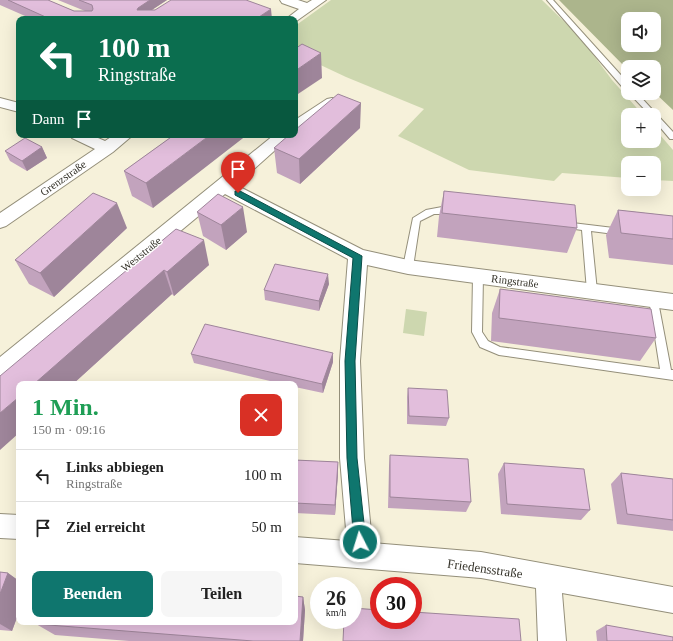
<!DOCTYPE html>
<html lang="de">
<meta charset="utf-8">
<style>
:root{--surface:#fff;--page:#f6f6f6;--text:#222;--muted:#767676;--line:#e0e0e0;--accent:#0f766e}
body{margin:0;font-family:"Times New Roman",serif;background:var(--page);color:var(--text);height:100vh;display:flex;flex-direction:column;font-size:15px;white-space:nowrap}
*{box-sizing:border-box;margin:0}
p{font-size:13px;color:var(--muted)}
.icon{flex:none;width:22px;height:22px;fill:none;stroke:currentColor;stroke-width:2;stroke-linecap:round;stroke-linejoin:round}
.map{position:relative;flex:1;overflow:hidden}
.sheet{position:absolute;left:16px;top:381px;width:282px;height:244px;display:flex;flex-direction:column;background:var(--surface);border-radius:8px;box-shadow:0 4px 16px #0002}
.sheet>*{flex:none}
.banner{position:absolute;left:16px;top:16px;width:282px;height:122px;border-radius:8px;box-shadow:0 4px 16px #0002;background:#0b6e4f;color:#fff;overflow:hidden}
.controls{position:absolute;left:621px;top:12px;display:grid;gap:8px}
.controls a{display:grid;place-items:center;width:40px;height:40px;border-radius:8px;background:var(--surface);box-shadow:0 4px 16px #0002;font-size:20px}
.speed{position:absolute;left:310px;top:577px;display:flex;gap:8px;font-size:20px;font-weight:700;text-align:center}
.speed>*{display:grid;place-content:center;width:52px;height:52px;border-radius:50%;background:var(--surface);box-shadow:0 4px 16px #0002;line-height:1}
.speed small{font-size:10px;font-weight:400}
.speed .limit{border:6px solid #d22;background:#fff;color:#111}
.pin{position:absolute;display:grid;place-items:center;width:34px;height:34px;color:#fff;margin:-41px -17px;border-radius:50% 50% 50% 0;rotate:-45deg;box-shadow:0 0 4px #0007}
.pin .icon{rotate:45deg}
.me{position:absolute;width:44px;margin:-22px;rotate:355deg;stroke-linejoin:round;filter:drop-shadow(0 0 3px #0008)}
.turn{display:flex;align-items:center;gap:14px;height:84px;padding:0 16px;font-size:18px}
.turn .icon{width:52px;height:52px;stroke-width:2.5}
.turn b{display:block;font-size:28px;line-height:34px}
.then{display:flex;align-items:center;height:38px;padding:0 16px;background:#0003;gap:8px;font-size:15px}
.round{display:grid;place-items:center;flex:none;width:42px;height:42px;border-radius:8px;background:var(--page)}
.overview{display:flex;align-items:center;justify-content:space-between;height:68px;padding:0 16px}
h1{font-size:24px;font-weight:800;line-height:30px;color:#1e9e55}
.cta{display:flex;gap:8px;margin-top:auto;padding:8px 16px}
.cta a{flex:1;height:46px;border-radius:8px;background:var(--accent);color:#fff;font-size:16px;font-weight:800;line-height:46px;text-align:center}
.cta a+a{background:var(--page);color:var(--text)}
ul{padding:0;list-style:none}
li{display:flex;align-items:center;gap:12px;height:52px;padding:0 16px;border-top:1px solid var(--line)}
li div{flex:1}
li b{display:block;font-size:15px}
li em{font-style:normal}
.map>svg:first-child{display:block}
.green{fill:#cdd7af}
.forest{fill:#acb58c;fill-rule:evenodd}
.lines{fill:none;stroke-linecap:round;stroke-linejoin:round}
.service-casing{stroke:#948f7a;stroke-width:2}
.minor-casing{stroke:#948f7a;stroke-width:2}
.service{fill:#fff;fill-rule:evenodd}
.minor{fill:#fff;fill-rule:evenodd}
.wall{fill:#c2a3bd}
.shaded-wall{fill:#9e859a}
.building{fill:#e2bedc;stroke:#9e859a}
.route{fill:#0f766e;stroke:#0a4d48}
.labels{text-anchor:middle;stroke-width:3;stroke-linejoin:round;paint-order:stroke}
.street-label{font-size:11px;fill:#35332a;stroke:#fff}
.near-street-label{font-size:13px;fill:#35332a;stroke:#fff}
</style>
<div class="map">
<svg width="673" height="641" viewBox="0 0 673 641">
<rect width="100%" height="100%" fill="#f6f1da"/>
<path class="green" d="M331,0H542L581,38L612,80L643,115H628V141H654V128L673,150V181L654,180V163H628V178L562,173L554,181L469,170L398,136L424,109L346,77L295,53V26Z
M406,309L427,312L424,336L403,333Z"/>
<path class="forest" d="M559,0H673V110L654,92V67H628V70ZM628,19H654V45H628Z"/>
<g class="lines">
<defs>
<path id="service" d="M547,0H553L628,83V90H625Z
M629,93H637L673,132V139H670L654,120V115H650Z
M442,207L453,208L457,211L453,214H434L420,221L413,267L411,269H405L403,267L413,218L426,210Z
M564,222L622,229L626,232L622,235L591,231L597,291L595,294L592,295L587,291L582,230L561,227L560,225L561,223Z
M478,272L483,276L482,332L488,341L500,347L660,369L649,299L651,296H657L671,370H673V380L499,355L480,347L472,332L473,276Z"/>
<path id="minor" d="M280,0H298L307,3L312,0H326L295,22V19H286L299,9L282,3Z
M0,98L19,103V112L0,107Z
M332,98L337,99L339,102L337,105L300,130L295,132V120L327,99Z
M70,135H91L105,141L114,135H133L113,152L6,226L0,228V213L95,149L72,138Z
M274,135H292L236,185L363,250L408,260L673,294V310L408,274L367,265L360,361L364,458L372,543L481,552L673,587V613L562,593L566,641H538L536,588L481,578L295,563V537L347,541L340,458V361L348,259L225,194L7,375L0,378V357Z
M0,514L19,515V539L0,538Z"/>
</defs>
<use href="#service" class="service-casing"/>
<use href="#minor" class="minor-casing"/>
<use href="#service" class="service"/>
<use href="#minor" class="minor"/>
</g>
<path class="wall" d="M0,0H48L74,11H85L58,0H167L151,10L272,19H32L0,5Z
M360,128L300,184L277,173L274,148Z
M174,135L153,208L132,196L124,171Z
M42,147L47,158L27,171L10,161L5,151Z
M444,191L577,228L567,253L437,237L439,216Z
M618,210L673,216V265L609,258L606,235Z
M197,212L247,232L226,250L203,236Z
M127,228L54,297L29,284L15,260Z
M176,229L209,265L174,296L172,294L73,384H19Z
M329,284L319,311L265,300L264,290Z
M500,289L656,338L640,361L491,341L492,313Z
M191,354L333,362L323,393L295,387V384H283L194,363Z
M408,388L449,418L446,426L407,424V397Z
M390,455L471,502L466,512L388,508L389,466Z
M295,460L338,462V473L335,515L295,513Z
M504,463L590,510L581,520L501,514L498,474Z
M621,473L673,479V531L617,524L611,484Z
M0,572L8,573L19,581V612L12,631L0,630Z
M303,597L305,610L303,641H129L55,635L36,624Z
M606,625L673,641H597L596,631Z"/>
<path class="shaded-wall" d="M150,0H167L140,18L137,10L138,8Z
M271,9L272,19H256Z
M321,53L322,78L295,96V71Z
M361,103L360,128L300,184L299,159Z
M210,135H247L153,208L146,183Z
M42,147L47,158L27,171L22,161Z
M117,203L127,228L54,297L40,273Z
M243,207L247,232L226,250L221,225Z
M204,240L209,265L174,296L167,272Z
M164,270L172,294L73,384H34Z
M328,274L329,284L319,311V301Z
M333,353V362L323,393L322,384Z
M19,397V433L0,450V413Z
M338,462V473L335,515V505Z
M8,573L19,581V612L12,631L0,624V594Z
M303,597L305,610L303,641H300Z"/>
<path class="building" d="M8,0H48L74,11H92L93,9L92,5L79,0H150L138,8L137,10H155L171,0H246L271,9L256,19H50Z
M302,44L321,53L295,71V49Z
M338,94L361,103L299,159L274,148L289,135H295V130Z
M174,135H210L146,183L124,171Z
M25,138L42,147L22,161L5,151Z
M444,191L575,205L577,228L442,213Z
M93,193L117,203L40,273L15,260Z
M218,194L243,207L221,225L197,212Z
M618,210L673,216V239L621,233Z
M176,229L204,240L167,272L164,270L34,384H19V397L0,413V376Z
M275,264L328,274L319,301L264,290Z
M500,289L651,309L656,338L499,318Z
M205,324L333,353L322,384L191,354Z
M408,388L447,390L449,418L409,416Z
M390,455L468,459L471,502L390,497Z
M295,460L338,462L335,505L295,503Z
M504,463L584,469L590,510L507,504Z
M621,473L673,479V520L627,514Z
M0,572L8,573L0,594Z
M295,596L303,597L300,641H253L36,624V622H295Z
M353,608L379,610V620H413V612L519,619L521,641H343L344,620H353Z
M606,625L673,637V641H607Z"/>
<path class="route" d="M235,191H240L362,256L355,361L357,458L366,542L364,546L360,548L356,546L354,542L347,458L345,361L353,258L235,195Z"/>
<g class="labels">
<g class="street-label">
<text transform="translate(63 178) rotate(-35)" y="4">Grenzstraße</text>
<text transform="translate(141 254) rotate(-39)" y="4">Weststraße</text>
<text transform="translate(515 281) rotate(7)" y="4">Ringstraße</text>
</g>
<g class="near-street-label">
<text transform="translate(485 568) rotate(8)" y="5">Friedensstraße</text>
</g>
</g>
</svg>
<div class="controls">
<a><svg class="icon" aria-label="sound" viewBox="0 0 24 24"><path d="M4 9h4l5-4v14l-5-4H4zM17 9q2 3 0 6"/></svg></a>
<a><svg class="icon" aria-label="layers" viewBox="0 0 24 24"><path d="M12 4l9 5-9 5-9-5zM3 14l9 5 9-5"/></svg></a>
<a>+</a>
<a>−</a>
</div>
<div class="speed"><div>26<small>km/h</small></div><div class="limit">30</div></div>
<div class="pin" style="left:238px;top:193px;background:#d93025"><svg class="icon" aria-label="arrive" viewBox="0 0 24 24"><path d="M6 21V4h12l-3 4 3 4H6"/></svg></div>
<svg class="me" style="left:360px;top:542px" viewBox="-20 -20 40 40"><circle r="17" fill="#0f766e" stroke="#fff" stroke-width="3"/><path d="M0-11L8 9 0 5-8 9z" fill="#fff"/></svg>
<div class="banner">
<div class="turn"><svg class="icon" aria-label="left" viewBox="0 0 24 24"><path d="M17 20v-9H6M10 6l-5 5 5 5"/></svg><div><b>100 m</b>Ringstraße</div></div>
<div class="then">Dann<svg class="icon" aria-label="arrive" viewBox="0 0 24 24"><path d="M6 21V4h12l-3 4 3 4H6"/></svg></div>
</div>
<section class="sheet">
<div class="overview"><div><h1>1 Min.</h1><p>150 m · 09:16</p></div><a class="round" style="background:#d93025;color:#fff"><svg class="icon" aria-label="close" viewBox="0 0 24 24"><path d="M6 6l12 12M18 6L6 18"/></svg></a></div>
<ul>
<li><svg class="icon" aria-label="left" viewBox="0 0 24 24"><path d="M17 20v-9H6M10 6l-5 5 5 5"/></svg><div><b>Links abbiegen</b><p>Ringstraße</p></div><em>100 m</em></li>
<li><svg class="icon" aria-label="arrive" viewBox="0 0 24 24"><path d="M6 21V4h12l-3 4 3 4H6"/></svg><div><b>Ziel erreicht</b></div><em>50 m</em></li>
</ul>
<div class="cta"><a>Beenden</a><a>Teilen</a></div>
</section>
</div>
